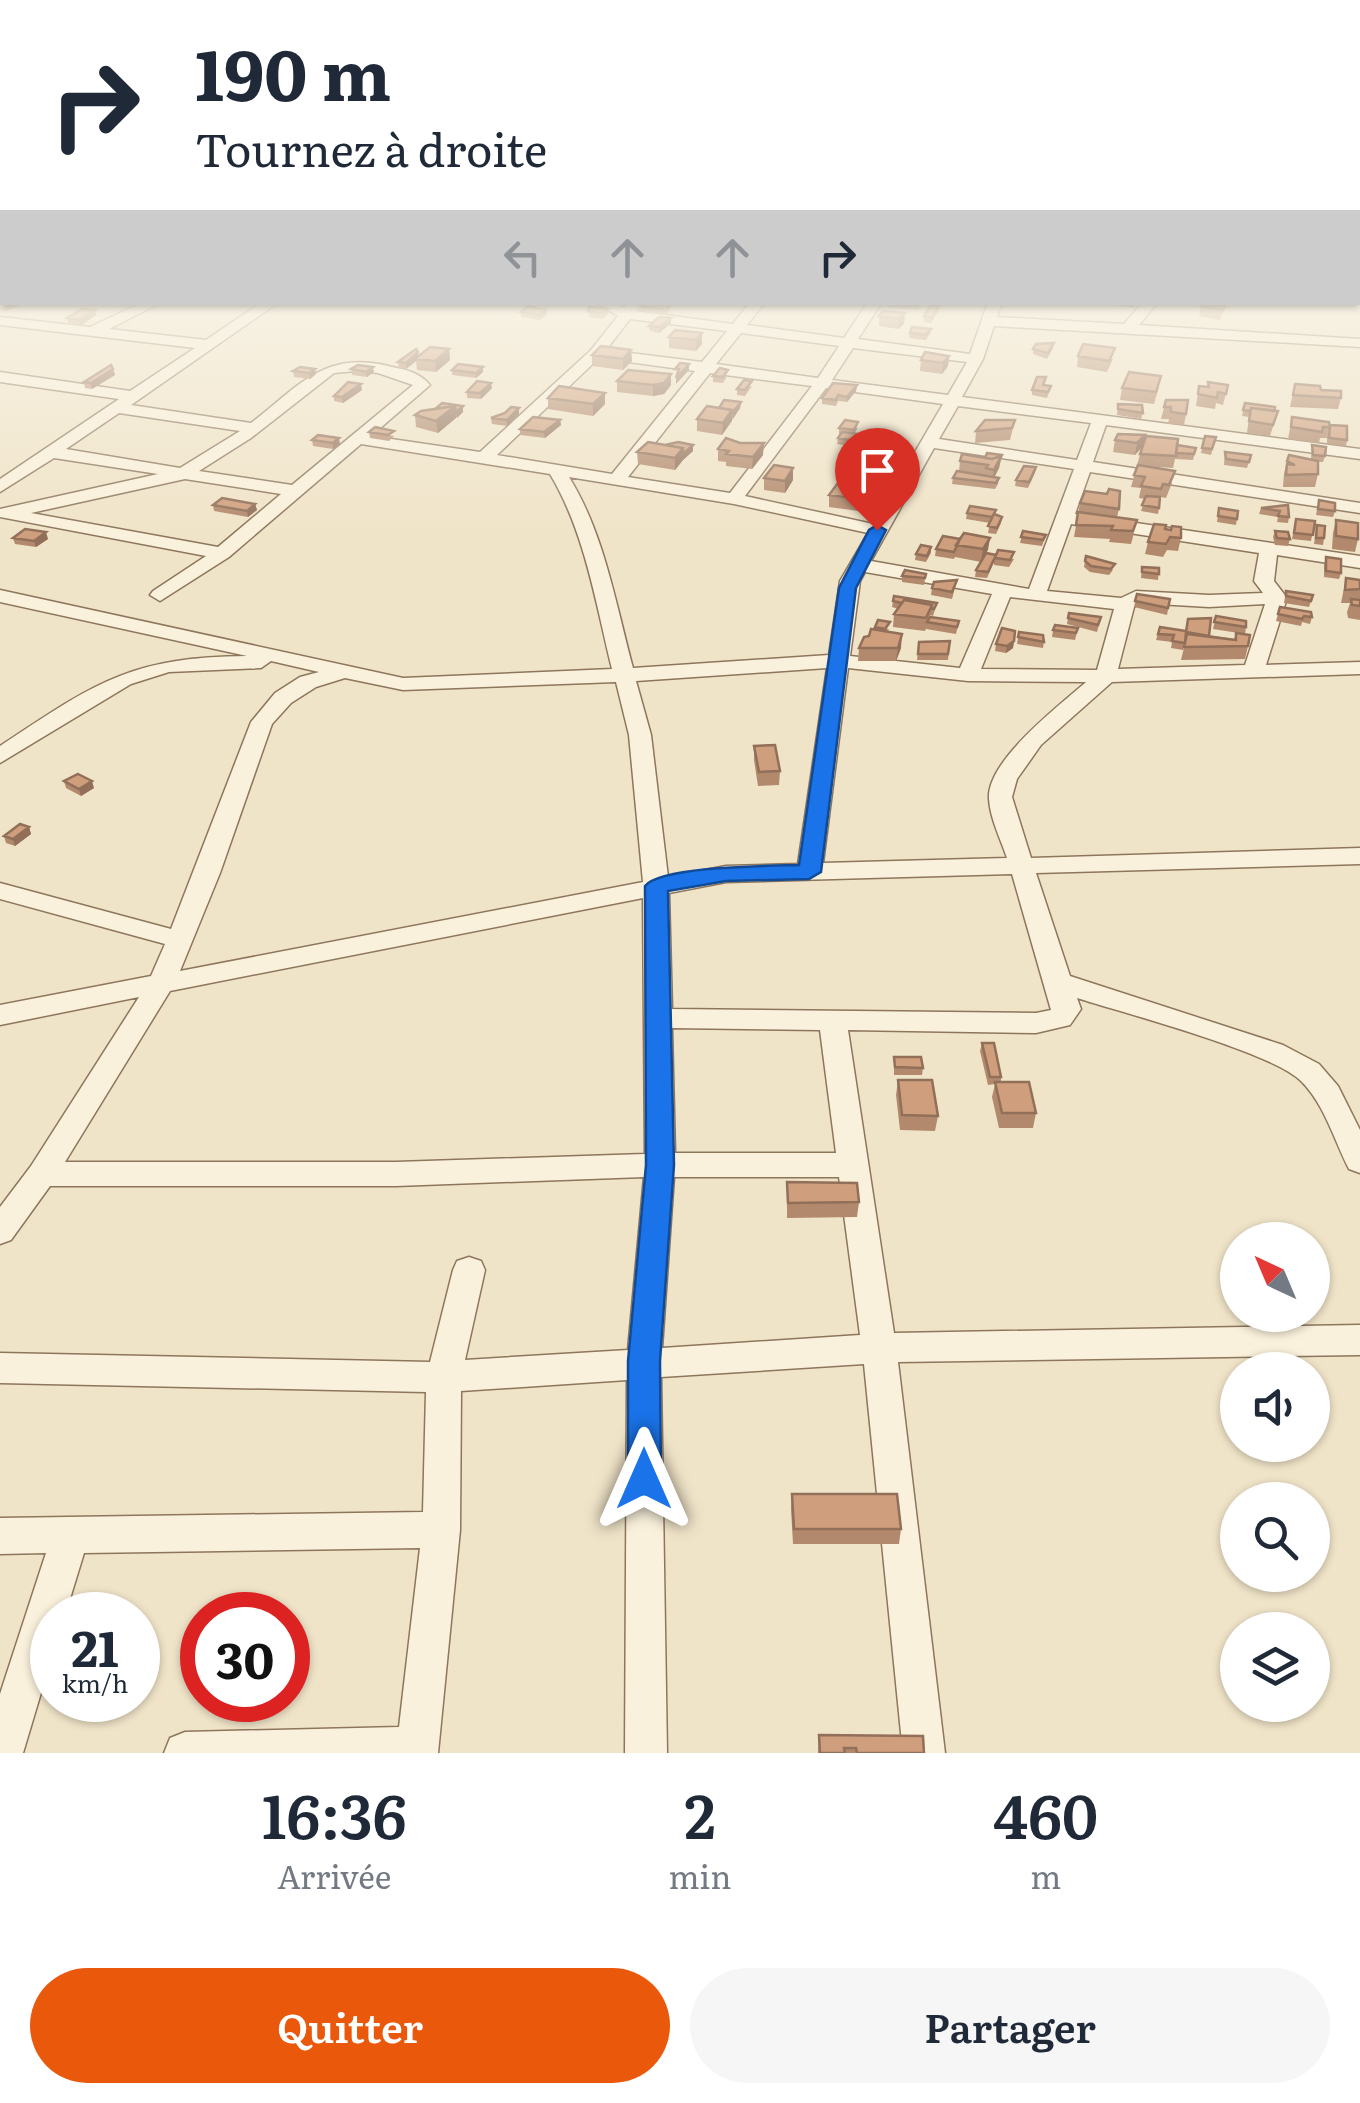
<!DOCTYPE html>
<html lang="fr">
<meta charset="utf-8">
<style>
:root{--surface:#fff;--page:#f6f6f7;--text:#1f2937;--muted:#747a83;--accent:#ea580c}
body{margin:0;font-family:Literata,serif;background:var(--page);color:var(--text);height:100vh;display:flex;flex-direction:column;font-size:38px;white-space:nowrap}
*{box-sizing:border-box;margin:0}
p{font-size:32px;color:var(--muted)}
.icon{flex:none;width:55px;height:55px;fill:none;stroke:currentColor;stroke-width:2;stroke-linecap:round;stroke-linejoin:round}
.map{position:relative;height:1753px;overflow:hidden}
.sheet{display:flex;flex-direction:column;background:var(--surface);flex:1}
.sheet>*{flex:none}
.hud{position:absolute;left:0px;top:0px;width:1360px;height:305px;box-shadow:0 2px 8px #0004;background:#fff;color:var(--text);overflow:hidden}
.needle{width:65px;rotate:316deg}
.controls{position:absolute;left:1220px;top:1222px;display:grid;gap:20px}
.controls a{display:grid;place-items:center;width:110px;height:110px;border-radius:50%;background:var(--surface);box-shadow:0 2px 8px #0004;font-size:50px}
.speed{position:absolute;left:30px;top:1592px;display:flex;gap:20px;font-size:50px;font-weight:700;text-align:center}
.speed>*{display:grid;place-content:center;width:130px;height:130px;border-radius:50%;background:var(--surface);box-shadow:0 2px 8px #0004;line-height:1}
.speed small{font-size:25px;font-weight:400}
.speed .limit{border:15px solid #d22;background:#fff;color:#111}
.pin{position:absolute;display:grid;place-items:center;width:85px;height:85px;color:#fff;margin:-102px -42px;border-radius:50% 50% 50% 0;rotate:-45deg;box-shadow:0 0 10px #0007}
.pin .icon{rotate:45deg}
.me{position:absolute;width:110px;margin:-55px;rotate:0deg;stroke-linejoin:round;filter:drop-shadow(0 0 8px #0008)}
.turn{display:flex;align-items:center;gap:35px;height:210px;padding:0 30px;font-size:45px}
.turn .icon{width:130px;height:130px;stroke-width:2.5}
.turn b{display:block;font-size:70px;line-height:85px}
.lanes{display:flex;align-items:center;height:95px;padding:0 30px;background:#0003;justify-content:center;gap:50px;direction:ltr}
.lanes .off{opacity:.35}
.eta{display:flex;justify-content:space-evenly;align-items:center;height:170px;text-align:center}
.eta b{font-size:60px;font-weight:600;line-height:70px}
.primary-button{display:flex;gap:20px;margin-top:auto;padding:20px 30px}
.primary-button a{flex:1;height:115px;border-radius:60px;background:var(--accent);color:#fff;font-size:40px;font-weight:600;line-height:115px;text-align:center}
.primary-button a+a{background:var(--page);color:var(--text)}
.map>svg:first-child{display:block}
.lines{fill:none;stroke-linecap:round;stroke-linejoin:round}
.minor-casing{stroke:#8d765c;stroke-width:3}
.minor{fill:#faf1dc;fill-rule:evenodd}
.wall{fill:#b2896c}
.shaded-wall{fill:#916f58}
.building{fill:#cf9f7d;stroke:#916f58;stroke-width:2.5}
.route{fill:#1a73e8;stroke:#114b97;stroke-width:2.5}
</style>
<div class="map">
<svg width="1360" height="1753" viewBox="0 0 1360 1753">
<rect width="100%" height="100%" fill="#f0e4c8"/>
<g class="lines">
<defs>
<path id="minor" d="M143,302H162L109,329L206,340L262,302H279L131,405L251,423C298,387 324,350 388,366C405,370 418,371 430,385L371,436L480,452L591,350L618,316L595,302H613L624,308L628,302H643L636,311L733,324L750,302H765L747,325L844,338L868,302H882L858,339L970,354L988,302H1002L997,317L1124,324L1143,302H1158L1139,325L1360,339V347L994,326L983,359L962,397L1360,449V459L1106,425L1093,462L1360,503V513L1090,472L1075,514L1360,556V568L1277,555L1274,581L1287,598L1266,665L1360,662V674L1112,682L1041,745L1017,779L1012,797L1031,858L1360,848V864L1036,873L1070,976L1283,1045L1319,1064L1338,1086L1360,1130V1173L1349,1169C1334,1140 1325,1105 1301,1081C1272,1052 1124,1013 1077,998L1081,1009L1070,1025L1036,1033L848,1030L894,1333L1360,1325V1355L898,1362L945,1753H903L864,1364L661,1377L667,1753H625L627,1380L461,1391L460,1530L438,1753H164L170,1738L185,1732L399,1727L420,1548L84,1553L65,1615H52V1656L23,1753H0V1694L46,1553L0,1554V1518L423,1512L426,1392L0,1383V1353L430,1362L453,1270L457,1261L469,1257L481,1261L485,1270L465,1360L628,1350L644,1177L396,1186H50L11,1240L0,1244V1207L31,1166L139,997L0,1025V1005L151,976L165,944L0,899V883L171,929L251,722L275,693L300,677L319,672L271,661L261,668L169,672L131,684L0,763V746C94,684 129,657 247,656L0,602V590L403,678L612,669C596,604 585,532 550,474L361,444L229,557L160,601L150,595L153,591L206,556L0,517V509L158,474L54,458L0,492V479L119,399L0,382V372L130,391L195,348L0,325V317L90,327ZM630,319L727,331L702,362L606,350ZM741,333L839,346L818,378L716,364ZM853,348L967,362L948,395L832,380ZM599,358L695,371L612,474L497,455ZM355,371L378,373L413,385L292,485L199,471L251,438L334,373ZM710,373L812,386L730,493L628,477ZM826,388L943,404L873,524L745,496ZM958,406L1091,423L1077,460L939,439ZM119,413L240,431L180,468L66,449ZM934,448L1074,469L1029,589L871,561ZM569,477L734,504L868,533L840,581L829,655L633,668C616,605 604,533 569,477ZM185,479L281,494L218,547L31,513ZM1071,524L1259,553L1254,581L1263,593L1209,595L1136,591L1121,598L1047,591ZM865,572L992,594L960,668L850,656L860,581ZM1010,597L1114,609L1097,670L981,669ZM1140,603L1209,607L1265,604L1245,665L1118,669L1134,607ZM827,668L798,864L726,866L668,877L651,735L636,681ZM848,668L968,681L1086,682C1060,705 986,761 989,799C990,818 1001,840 1007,858L823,863ZM345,678L403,690L616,682L629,735L643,882L180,971L220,873L272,724L291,703L316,687ZM1012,874L1051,1010L1036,1013L672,1009L669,893L726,882ZM643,898L645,1154L396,1162H65L170,991ZM672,1028L820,1030L836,1153H675ZM674,1177H839L860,1335L662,1348Z"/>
</defs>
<use href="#minor" class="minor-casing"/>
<use href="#minor" class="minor"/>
</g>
<path class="wall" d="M2,290V302H20L17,304L18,306L6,311H0V291Z
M888,302H923L918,310L887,307Z
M1104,302H1137L1134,308L1104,304Z
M1202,302H1227L1220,320L1199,316Z
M671,303V308L666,315L641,312V306Z
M940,305L939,310L931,323L924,322V316Z
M589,307L608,309V314L603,319L589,317Z
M546,310L547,315L540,320L521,317V312Z
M905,313L904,324L898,329L879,326V316Z
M96,315L81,325L68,323L67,318Z
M671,323L659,333L650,331L649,326Z
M931,329L930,334L926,340L909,338L910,333Z
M675,330L702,344L696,351L669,348V337Z
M1053,348L1047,359L1033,354V349Z
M449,349L450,360L436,372L417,370L416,361L406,369L399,368L398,362Z
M631,350L632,361L623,370L592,366V355Z
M949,356L948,366L942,374L920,371L921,360Z
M1078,356L1113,359L1107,372L1077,367Z
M113,369L115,375L92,389L85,388L84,382Z
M315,369L316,374L310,379L294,377L293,371Z
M351,369L374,372L367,377L352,375Z
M452,370L483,372L476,378L452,375Z
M671,374V385L664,394L653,396L617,392V381Z
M728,375L723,383L713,382V376Z
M1208,382L1228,385L1223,405L1216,403L1215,409L1196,406L1199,386H1207Z
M1295,384L1321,390L1341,398L1338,409L1290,407Z
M857,385L856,391L847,402L838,401L836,406L822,404V398Z
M1045,385L1051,386L1047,398L1032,395V390Z
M752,386L745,396L737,395V389Z
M1159,387L1154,404L1120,400L1122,388Z
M492,388L481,399L467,398V392Z
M362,390L343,403L334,401V396Z
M605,393V404L593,416L548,409V398Z
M1166,400L1186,414L1184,425L1168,424L1169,419H1161Z
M741,402L740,408L722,435L697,431V419L719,408Z
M1245,403L1278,411L1270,436L1247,433L1249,417L1242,416Z
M1118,404L1143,413L1141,419L1117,415Z
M519,408V414L507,426L492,424L491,418Z
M463,412L438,433L416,427L415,415Z
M1292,417L1330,425L1347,440L1346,446L1327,444V438H1320L1319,443L1288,439Z
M560,420L561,425L545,438L520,435V429Z
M1015,420L1010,440L975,443L976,431Z
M839,428H858L854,434H859V440L855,447L837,444L838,438L841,434H839Z
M369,432L394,436L389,441L370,438Z
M1205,436L1216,437L1211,455L1201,453Z
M312,440L340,444L333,449L313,446Z
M1115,440L1196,448L1193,460L1175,459L1173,468L1143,466L1172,483L1166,498L1161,497L1158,514L1141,511L1145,499L1139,498L1141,488L1131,487L1142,447L1135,455L1113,452Z
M665,445H693V451L683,460L675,470L638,464L637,452Z
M1312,445L1325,456L1323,462H1318V474L1315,487H1283L1284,473L1289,455L1311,459Z
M718,449L763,455L752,469L726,466V462L718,461Z
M1225,452L1251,455L1247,468L1224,465Z
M1002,455L999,468L994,477L999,478L998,484L995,489L952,484L953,478L959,471L960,461Z
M1036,467L1035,473L1028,488L1015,486L1016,480Z
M764,478L793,480L785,493L764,490Z
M877,481L876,493L866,512L829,507V495Z
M1319,500L1335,511L1333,517L1316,515Z
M1080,503L1119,509L1117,517L1134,533L1131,544L1109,542L1110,539L1074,537Z
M255,504L257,510L248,517L214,511L213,505Z
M1288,505L1289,517L1288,523L1277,522L1278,517L1259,514L1261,508Z
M1238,511L1236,525L1217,522L1218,515Z
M967,513L1002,517L1001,523L996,534L988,533L990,523L966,519Z
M1296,519L1315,521L1311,541L1292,539Z
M1336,520L1358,539L1355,552L1332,549L1333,533Z
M1317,525L1324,538L1323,545L1314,544Z
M1165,529L1181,538L1178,551L1167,550L1163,557L1145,554L1148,542Z
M1023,531L1046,535L1042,546L1020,543Z
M1275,531L1290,539L1288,546L1275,545L1273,537Z
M13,538L48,539L36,547L15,544Z
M990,538L986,553L1014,559L1009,567L994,565V562L987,578L975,577L976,570L981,562L955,557L954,559L935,556L936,549L960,539Z
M931,547V553L926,562L915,560L916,554Z
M1086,556L1113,570L1109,575L1090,572L1084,567Z
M1326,557L1341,573L1339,579L1324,577V564Z
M1142,567L1159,568L1158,580L1141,578Z
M926,574L924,585L902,582V576Z
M1346,578L1360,580V620L1348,618L1347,612L1350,603H1341Z
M957,580L952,599L931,595L932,588Z
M1286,591L1313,595L1309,607L1284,603Z
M1137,594L1170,599L1167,615L1134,607Z
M894,596L937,603L933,616L930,615V617L959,621L956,634L926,629L927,626L925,631L893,627L894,614L898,609L892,607Z
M1280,607L1312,617L1310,624L1302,622L1301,626L1276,621Z
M1069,613L1101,617L1097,632L1067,624Z
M1216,616L1246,627L1245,634L1213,629Z
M875,627L889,629L887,632L901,648L896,661H858L859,648L874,630Z
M1160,627L1234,639L1236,633L1248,646L1245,659L1181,660L1186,639L1183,650L1171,648L1172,642L1156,640Z
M1078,628L1075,640L1052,637L1053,630Z
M1019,632L1044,642L1043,648L1017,644Z
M950,641L948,660H917L919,642Z
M1014,641L1013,648L1006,653L995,651L996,644Z
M754,746L780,771L779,785L758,786L754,760Z
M64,781L94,788L81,796L66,788Z
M29,827L31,834L15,846L6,843L4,836Z
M982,1043L1001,1077V1082L1036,1113L1033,1128H999L992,1097L995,1084L988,1085L980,1051Z
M894,1057L923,1068L922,1075H894Z
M898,1080L938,1116L935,1131L900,1130L896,1095Z
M787,1182L859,1202L857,1217L787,1218Z
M792,1494L901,1529L899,1544H793L791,1509Z
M819,1735L924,1753H818Z"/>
<path class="shaded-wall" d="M4,302H20L17,304L18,306L6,311Z
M95,310L96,315L81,325L80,320Z
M905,313L904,324L898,329L899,319Z
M671,318V323L659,333V327Z
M702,333V344L696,351V340Z
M449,349L450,360L436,372L435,361Z
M631,350L632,361L623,370V359Z
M418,352L419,358L415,359L416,361L406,369V363Z
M949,356L948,366L942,374L943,363Z
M689,364V370L676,384V378Z
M373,367L374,372L367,377L366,372Z
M483,367V372L476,378V373Z
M113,369L115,375L92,389L91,383Z
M315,369L316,374L310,379L309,373Z
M671,374V385L664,394L653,396V385Z
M491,383L492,388L481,399L480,393Z
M361,384L362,390L343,403L342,397Z
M857,385L856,391L847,402V397Z
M605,393V404L593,416V404Z
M741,402L740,408L733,419V413Z
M455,406L456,418L438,433L436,421Z
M463,406V412L457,418L456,412Z
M519,408V414L507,426V420Z
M732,410V421L722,435L723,423Z
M560,420L561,425L545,438L544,432Z
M1145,435L1143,446L1135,455L1137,443Z
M339,438L340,444L333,449V443Z
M764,443L763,455L752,469L753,457Z
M693,445V451L683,460V454Z
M683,448V460L675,470V458Z
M1002,455L999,468L992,482L994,470Z
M793,468V480L785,493V481Z
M877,481L876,493L866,512L867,500Z
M255,504L257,510L248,517L247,511Z
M46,532L48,539L36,547L34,541Z
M990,538L988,550L981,562L983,549Z
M902,634L901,648L896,661L898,648Z
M1014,641L1013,648L1006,653L1007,646Z
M92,781L94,788L81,796L79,789Z
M29,827L31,834L15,846L13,839Z"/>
<path class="building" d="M645,302H670L671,303L666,310L641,306Z
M1202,302H1226L1223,310L1201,306Z
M931,305H940L932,318L924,316Z
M528,306L546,310L540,315L521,312Z
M589,307L608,309L603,314L588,311Z
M82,309L95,310L80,320L67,318Z
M883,311L905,313L899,319L879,316Z
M659,317L671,318L659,327L649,326Z
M912,327L931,329L926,335L910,333Z
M675,330L702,333L696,340L669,337Z
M1054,343L1048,353L1033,349L1036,344Z
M1083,344L1115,348L1109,361L1078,356Z
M601,346L631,350L623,359L592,355Z
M430,347L449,349L435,361L415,359Z
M416,349L418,352L406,363L398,362Z
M925,352L949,356L943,363L921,360Z
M680,363L689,364L676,378L679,369H675Z
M458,364L483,367L476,373L452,370Z
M111,365L113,369L91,383L84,382Z
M358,365L373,367L366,372L351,369Z
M300,367L315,369L309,373L293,371Z
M720,368L728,370L723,377L713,376Z
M628,370L671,374L664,383L653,385L617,381Z
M1129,372L1161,376L1156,392L1122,388Z
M1037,377H1046L1043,385L1051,386L1048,392L1032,390Z
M744,380L752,381L745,390L737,389Z
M477,381L491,383L480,393L467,392Z
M348,382L361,384L342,397L334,396Z
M1208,382L1228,385L1226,394L1218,392L1217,398L1198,394L1199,386L1209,387Z
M833,383L857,385L847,397L838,395L836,400L822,398Z
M1295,384L1320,386L1321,390L1341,391V398L1293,395Z
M559,386L605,393L593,404L548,398Z
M724,400L741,402L732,413V410L719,408Z
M1166,400H1188L1186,414L1171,412V407H1164Z
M442,403L463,406L456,412L455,406L435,409Z
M1245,403L1275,407L1274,411L1251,408L1250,411L1243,410Z
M1118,404L1142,405L1143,413L1118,409Z
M455,406L436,421L415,415L421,411Z
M707,406L732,410L723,423L697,419Z
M511,407L519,408L507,420L491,418L505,413Z
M1251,408L1278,411L1273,425L1249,421Z
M533,417L560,420L544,432L520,429Z
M1292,417L1329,422L1330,427H1323L1322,432L1291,427Z
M845,420L858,422L854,430L839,428Z
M985,420H1015L1012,428L976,431Z
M1330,425L1347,426V440L1329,438Z
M375,427L394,431L388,435L369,432Z
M842,432L859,434L855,441L838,438Z
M1118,434L1145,435L1137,443L1115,440Z
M318,435L339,438L333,443L312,440Z
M1146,436L1178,439L1176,456L1140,454Z
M1205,436L1216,437L1212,449L1202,448Z
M726,438L740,443H764L753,457L726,454L729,451L718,449Z
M648,442L683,448L675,458L637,452Z
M678,442L693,445L683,454V448L665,445Z
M1177,445L1196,448L1194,454L1176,453Z
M1312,445L1326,447L1325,456L1313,455Z
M1225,452L1251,455L1249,462L1226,459Z
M987,453L1002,455L1000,459L1001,456L992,459L985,458Z
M962,454L992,459L1001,456L994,470L986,468L988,465L960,461Z
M1289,455L1318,461V474L1286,475L1287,464L1295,465L1287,461Z
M774,465L793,468L785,481L764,478Z
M1138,465L1175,471L1169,485L1163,484L1161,489L1141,486L1145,477L1134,475Z
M1024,466L1036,467L1029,482L1016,480Z
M957,471L999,478L996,483L953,478Z
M843,476L877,481L867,500L829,495Z
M1109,489L1120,491L1119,509L1080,503L1085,491L1107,494Z
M1146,496L1160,497L1159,508L1142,505Z
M222,498L255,504L247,511L213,505Z
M1319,500L1335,503V511L1318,509Z
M1288,505L1289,517L1278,516L1280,511L1261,508Z
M970,506L996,510L992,517L967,513Z
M1219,508L1238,511L1237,519L1218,516Z
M1078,512L1137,520L1133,531L1111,530L1113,526L1076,525Z
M994,514L1002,517L997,528L988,526Z
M1296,519L1315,521L1313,535L1294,533Z
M1336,520L1358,523V539L1336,536Z
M1154,524L1166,525L1165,529L1171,530L1172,526L1181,527V538L1170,537L1166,544L1148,542Z
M1317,525L1325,526L1324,538H1316Z
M25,529L46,532L34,541L13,538Z
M1023,531L1046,535L1043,540L1021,537Z
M1275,531L1288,532L1290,539L1277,538Z
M964,533L990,538L983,549L956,545Z
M943,536L960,539L954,552L936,549Z
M921,545L931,547L927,556L916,554Z
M998,550L1014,552L1010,560L995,558Z
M986,553L996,555L988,572L976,570Z
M1086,556L1115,564L1111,569L1091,566L1085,561Z
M1326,557L1341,559V573L1326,571Z
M1142,567L1159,568V574L1142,572Z
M905,570L926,574L925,578L902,576Z
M1346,578L1360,580V589L1345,590Z
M957,580L952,592L932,588L934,582Z
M1286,591L1313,595L1311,601L1286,596Z
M1137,594L1170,599L1168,608L1135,601Z
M894,596L937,603L934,609L931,608L932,605L904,600L902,603L893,601Z
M1351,599L1360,600V606L1352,605Z
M904,600L932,605L926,618L894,614Z
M1280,607L1311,612L1312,617L1304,616L1302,619L1278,614Z
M1069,613L1101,617L1098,625L1068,618Z
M1216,616L1246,621V627L1214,622Z
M930,617L959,621L957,627L927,622Z
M1211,618L1209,636L1186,632L1188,619Z
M878,620L890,622L885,629L875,627Z
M1055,625L1078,628L1076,633L1053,630Z
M1160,627L1186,631L1185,643L1172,641L1174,635L1158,634Z
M1002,628L1015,631L1014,641L1007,646L996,644Z
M871,629L902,634L898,648H859L864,637L869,636Z
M1019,632L1043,635L1044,642L1018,637Z
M1236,633L1250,635L1248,646L1184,647L1187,634L1236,640Z
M950,641L948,654H918L919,642Z
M775,745L780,771L759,772L754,746Z
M78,774L92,781L79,789L64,781Z
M20,824L29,827L13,839L4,836Z
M982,1043H994L1001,1077H990Z
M894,1057H921L923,1068L895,1067Z
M898,1080H932L938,1116L902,1115Z
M995,1082H1029L1036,1113H1002Z
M787,1182L857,1183L859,1202L788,1203Z
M792,1494H897L901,1529H794Z
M819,1735L923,1736L924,1753H857L856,1748H844L845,1753H820Z"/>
<linearGradient id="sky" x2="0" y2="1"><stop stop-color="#8fbad6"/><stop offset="0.54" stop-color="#f8f3e6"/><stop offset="1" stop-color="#f8f3e6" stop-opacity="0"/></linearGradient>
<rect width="1360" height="535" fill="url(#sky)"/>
<path class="route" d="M877,525L886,530L856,588L821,872L809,879L726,881L668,891L674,1165L660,1361L661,1479L656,1490L644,1494L633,1490L628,1479V1361L646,1165L645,886C662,866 769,866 799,865L839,588L869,530Z"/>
</svg>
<div class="controls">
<a><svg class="needle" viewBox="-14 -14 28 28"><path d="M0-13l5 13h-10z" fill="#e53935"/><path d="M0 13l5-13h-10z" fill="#747a83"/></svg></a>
<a><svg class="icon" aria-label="sound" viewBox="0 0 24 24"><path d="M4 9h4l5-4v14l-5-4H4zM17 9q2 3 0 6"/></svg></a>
<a><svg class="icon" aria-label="search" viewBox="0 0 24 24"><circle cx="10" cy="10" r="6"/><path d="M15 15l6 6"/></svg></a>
<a><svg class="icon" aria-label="layers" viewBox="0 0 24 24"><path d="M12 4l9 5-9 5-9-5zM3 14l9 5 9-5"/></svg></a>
</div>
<div class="speed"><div>21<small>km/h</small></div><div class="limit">30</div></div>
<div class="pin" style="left:877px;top:530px;background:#d93025"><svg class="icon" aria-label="arrive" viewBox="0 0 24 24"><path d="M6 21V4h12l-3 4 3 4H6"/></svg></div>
<svg class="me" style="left:644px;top:1479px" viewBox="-20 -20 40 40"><path d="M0-17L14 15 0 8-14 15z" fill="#1a73e8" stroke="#fff" stroke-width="4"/></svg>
<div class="hud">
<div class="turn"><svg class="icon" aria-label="right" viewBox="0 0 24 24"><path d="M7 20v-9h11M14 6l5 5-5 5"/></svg><div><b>190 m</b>Tournez à droite</div></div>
<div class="lanes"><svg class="icon off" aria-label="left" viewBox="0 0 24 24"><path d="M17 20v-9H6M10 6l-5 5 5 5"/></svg><svg class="icon off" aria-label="ahead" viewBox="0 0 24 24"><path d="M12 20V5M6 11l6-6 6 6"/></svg><svg class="icon off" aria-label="ahead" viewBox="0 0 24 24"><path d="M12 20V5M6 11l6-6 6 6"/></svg><svg class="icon" aria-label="right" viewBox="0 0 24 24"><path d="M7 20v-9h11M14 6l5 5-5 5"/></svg></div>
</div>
</div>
<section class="sheet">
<div class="eta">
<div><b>16:36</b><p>Arrivée</p></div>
<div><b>2</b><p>min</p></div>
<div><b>460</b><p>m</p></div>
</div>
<div class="primary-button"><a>Quitter</a><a>Partager</a></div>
</section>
